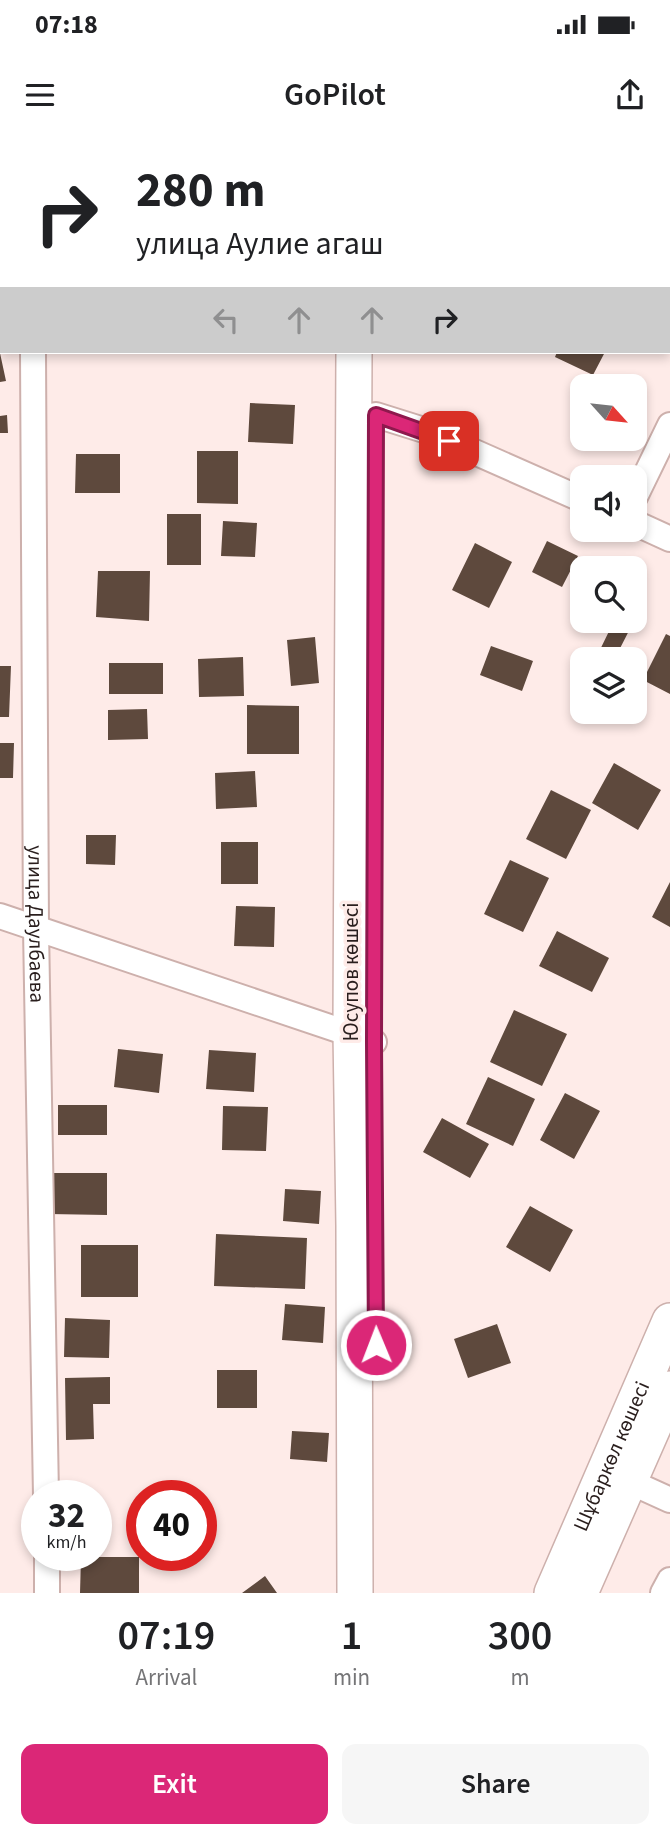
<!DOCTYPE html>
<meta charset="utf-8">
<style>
:root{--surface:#fff;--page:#f6f6f6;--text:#202124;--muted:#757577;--accent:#db2777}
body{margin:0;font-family:"Source Sans 3",sans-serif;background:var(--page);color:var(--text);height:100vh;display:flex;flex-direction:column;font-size:26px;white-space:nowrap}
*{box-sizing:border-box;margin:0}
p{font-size:23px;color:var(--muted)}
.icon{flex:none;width:38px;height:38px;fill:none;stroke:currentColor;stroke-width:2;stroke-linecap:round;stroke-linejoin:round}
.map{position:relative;height:1453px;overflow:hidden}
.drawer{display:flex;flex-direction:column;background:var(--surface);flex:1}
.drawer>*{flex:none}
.hud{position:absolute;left:0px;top:0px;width:670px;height:214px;box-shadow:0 4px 10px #0003;background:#fff;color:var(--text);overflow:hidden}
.needle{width:46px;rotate:117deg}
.fabs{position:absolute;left:570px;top:234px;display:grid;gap:14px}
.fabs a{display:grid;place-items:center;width:77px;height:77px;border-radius:14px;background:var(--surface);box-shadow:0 4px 10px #0003;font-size:35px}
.speed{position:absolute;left:21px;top:1340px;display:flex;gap:14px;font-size:35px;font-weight:700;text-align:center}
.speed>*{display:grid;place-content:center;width:91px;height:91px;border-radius:50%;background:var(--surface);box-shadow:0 4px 10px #0003;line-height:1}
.speed small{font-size:18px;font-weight:400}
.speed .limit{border:10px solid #d22;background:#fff;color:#111}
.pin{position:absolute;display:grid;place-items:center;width:60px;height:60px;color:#fff;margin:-30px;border-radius:14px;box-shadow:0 4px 10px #0006}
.me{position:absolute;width:77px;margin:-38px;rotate:359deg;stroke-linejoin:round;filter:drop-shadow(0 0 5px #0008)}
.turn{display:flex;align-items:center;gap:24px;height:147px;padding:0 21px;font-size:32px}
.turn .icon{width:91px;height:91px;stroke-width:2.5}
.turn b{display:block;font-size:49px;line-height:60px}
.lanes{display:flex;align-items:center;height:66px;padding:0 21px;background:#0003;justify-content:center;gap:35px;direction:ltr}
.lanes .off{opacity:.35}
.eta{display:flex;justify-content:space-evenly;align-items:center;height:119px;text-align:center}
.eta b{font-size:42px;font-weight:600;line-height:49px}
.button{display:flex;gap:14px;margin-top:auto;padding:14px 21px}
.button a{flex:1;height:80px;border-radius:14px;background:var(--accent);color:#fff;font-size:28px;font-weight:600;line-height:80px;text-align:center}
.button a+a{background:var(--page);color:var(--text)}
.status{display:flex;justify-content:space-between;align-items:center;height:49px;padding:0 35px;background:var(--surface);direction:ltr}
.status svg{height:19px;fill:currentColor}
header{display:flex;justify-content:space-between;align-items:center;height:91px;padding:0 21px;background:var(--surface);font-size:32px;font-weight:600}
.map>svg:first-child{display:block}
.building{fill:#5e493d}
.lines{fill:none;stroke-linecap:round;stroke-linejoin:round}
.street-casing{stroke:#cdb0ac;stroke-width:28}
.secondary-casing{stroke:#cdb0ac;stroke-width:38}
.street{stroke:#fff;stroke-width:24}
.secondary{stroke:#fff;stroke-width:35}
.route-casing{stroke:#8e194d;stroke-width:18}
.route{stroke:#db2777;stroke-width:12}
.labels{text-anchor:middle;stroke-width:7;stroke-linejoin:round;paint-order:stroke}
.street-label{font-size:21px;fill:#291e1d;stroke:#feebe8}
</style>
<div class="status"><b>07:18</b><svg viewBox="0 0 49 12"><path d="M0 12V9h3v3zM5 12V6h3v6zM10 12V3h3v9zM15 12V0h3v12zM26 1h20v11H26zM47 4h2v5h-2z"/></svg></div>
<header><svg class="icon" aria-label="menu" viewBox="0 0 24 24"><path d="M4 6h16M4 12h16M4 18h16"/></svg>GoPilot<svg class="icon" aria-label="share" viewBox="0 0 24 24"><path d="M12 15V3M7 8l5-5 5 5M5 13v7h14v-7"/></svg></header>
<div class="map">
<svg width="670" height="1453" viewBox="0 0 670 1453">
<rect width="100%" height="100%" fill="#feebe8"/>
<path class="building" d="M557,212H605L593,235L555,217Z
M0,213L6,241L0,242Z
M250,263L295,265L293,304L248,302Z
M7,275L8,293H0V276Z
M197,311H238V364L197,363Z
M76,314H120V353H75Z
M167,374H201V425H167Z
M223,381L257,383L255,417L221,416Z
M547,401L578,416L562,447L532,432Z
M475,403L512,422L489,468L452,450Z
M98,431H150L149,481L96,477Z
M614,481H634L614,520H595Z
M666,494L670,496V554L643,540Z
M315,497L319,543L291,546L287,500Z
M491,506L533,521L522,551L480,535Z
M243,517L244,556L199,557L198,519Z
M109,523H163V554H109Z
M0,526H11L9,577H0Z
M247,565L299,566V614H247Z
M147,569L148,599L108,600V570Z
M0,603H14L13,638H0Z
M614,623L661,650L638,690L592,663Z
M255,631L257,667L216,669L215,633Z
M551,650L591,670L566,719L526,699Z
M86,695H116L115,725L86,724Z
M221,702H258V744H221Z
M510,720L549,738L523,792L484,774Z
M670,742V787L652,777Z
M236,766L275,767L274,807L234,806Z
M557,791L609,818L592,852L539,826Z
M514,870L567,894L542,946L490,922Z
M118,909L163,914L159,953L114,947Z
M209,910L256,913L254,952L206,949Z
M488,937L535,959L513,1006L466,984Z
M565,953L600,971L574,1019L540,1000Z
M58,965H107V995H58Z
M223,966L268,967L266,1011L222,1010Z
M442,978L489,1004L470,1038L423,1012Z
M49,1033H107V1075L49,1074Z
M285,1049L321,1051L319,1084L283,1081Z
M530,1066L573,1090L550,1132L506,1107Z
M216,1094L307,1098L305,1149L214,1146Z
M81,1105H138V1157H81Z
M285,1164L325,1167L323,1203L282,1200Z
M65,1178L110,1180L109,1218L64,1217Z
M497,1184L511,1223L468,1238L454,1199Z
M217,1230H257V1268H217Z
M110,1237V1264H93L94,1299L66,1300L65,1238Z
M292,1291L329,1293L327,1322L290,1319Z
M81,1417H139V1453H80Z
M265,1436L277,1453H242Z"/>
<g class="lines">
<defs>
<g id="street">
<path d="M32,0V2"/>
<path id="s1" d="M33,212L36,789L46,1356"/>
<path d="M353,279L376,275L427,291L583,360"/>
<path d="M635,357L670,285"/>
<path d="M635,383L670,399"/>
<path d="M0,776L374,902"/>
<path d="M615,1335L670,1360"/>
<path d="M47,1416V1453"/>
<path d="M663,1453L670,1440"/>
</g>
<g id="secondary">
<path d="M357,2V0"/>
<path d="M354,212L351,893L354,1086L355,1453"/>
<path id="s2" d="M552,1453L670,1181"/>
<path d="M580,1453L670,1249"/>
</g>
</defs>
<use href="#street" class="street-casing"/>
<use href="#secondary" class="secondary-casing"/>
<use href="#street" class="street"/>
<use href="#secondary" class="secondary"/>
</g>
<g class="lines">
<defs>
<path id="route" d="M376,1205L374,902L376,275L449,301"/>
</defs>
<use href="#route" class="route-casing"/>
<use href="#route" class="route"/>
</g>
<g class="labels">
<g class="street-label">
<text dy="7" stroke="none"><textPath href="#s1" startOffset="572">улица Даулбаева</textPath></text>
<text transform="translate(351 832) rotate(-90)" y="7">Юсупов көшесі</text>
<text dy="7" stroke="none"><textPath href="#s2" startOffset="149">Шұбаркөл көшесі</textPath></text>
</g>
</g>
</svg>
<div class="fabs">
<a><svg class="needle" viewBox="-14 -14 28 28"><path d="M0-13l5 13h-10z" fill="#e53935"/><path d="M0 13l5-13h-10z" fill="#757577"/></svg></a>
<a><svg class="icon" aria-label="sound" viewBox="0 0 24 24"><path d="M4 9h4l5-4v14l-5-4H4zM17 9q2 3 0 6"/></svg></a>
<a><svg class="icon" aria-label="search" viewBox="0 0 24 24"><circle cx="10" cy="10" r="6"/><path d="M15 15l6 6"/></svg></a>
<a><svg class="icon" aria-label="layers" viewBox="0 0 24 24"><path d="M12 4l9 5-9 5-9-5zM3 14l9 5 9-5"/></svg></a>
</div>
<div class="speed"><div>32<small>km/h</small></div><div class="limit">40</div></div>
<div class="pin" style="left:449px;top:301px;background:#d93025"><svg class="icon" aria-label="arrive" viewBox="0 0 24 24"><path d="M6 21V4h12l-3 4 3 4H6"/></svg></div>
<svg class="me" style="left:376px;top:1205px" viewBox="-20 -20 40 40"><circle r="17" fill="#db2777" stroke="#fff" stroke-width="3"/><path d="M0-11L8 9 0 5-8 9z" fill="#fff"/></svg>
<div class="hud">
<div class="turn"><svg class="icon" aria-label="right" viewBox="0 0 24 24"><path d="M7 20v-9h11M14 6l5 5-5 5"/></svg><div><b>280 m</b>улица Аулие агаш</div></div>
<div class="lanes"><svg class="icon off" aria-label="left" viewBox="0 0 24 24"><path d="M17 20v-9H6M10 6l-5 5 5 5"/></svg><svg class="icon off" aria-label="ahead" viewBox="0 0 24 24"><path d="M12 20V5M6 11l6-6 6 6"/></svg><svg class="icon off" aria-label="ahead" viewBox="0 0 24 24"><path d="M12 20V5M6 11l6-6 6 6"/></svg><svg class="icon" aria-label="right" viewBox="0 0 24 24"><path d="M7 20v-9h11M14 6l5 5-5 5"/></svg></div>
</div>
</div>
<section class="drawer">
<div class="eta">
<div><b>07:19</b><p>Arrival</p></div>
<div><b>1</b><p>min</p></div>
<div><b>300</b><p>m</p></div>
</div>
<div class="button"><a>Exit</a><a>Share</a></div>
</section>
